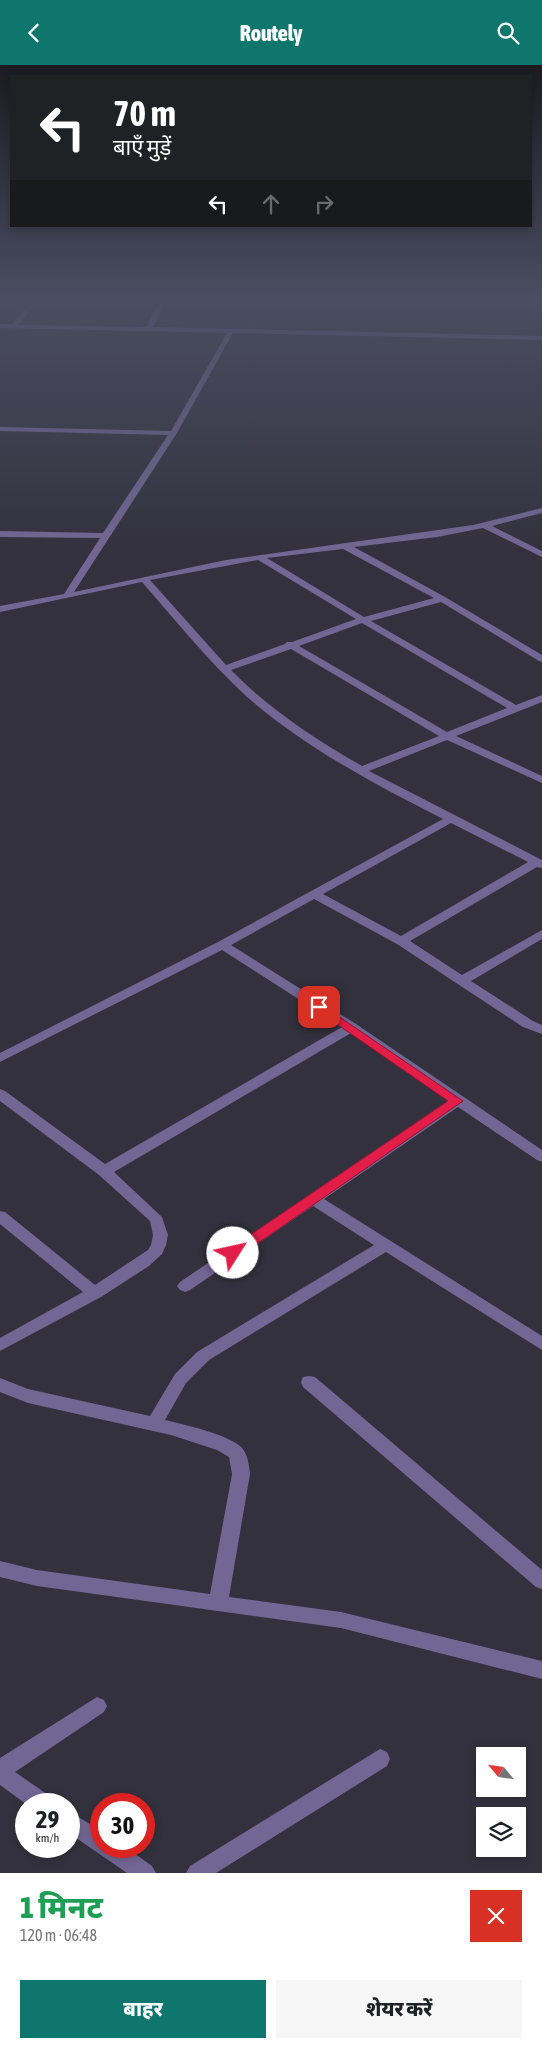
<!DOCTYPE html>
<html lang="hi">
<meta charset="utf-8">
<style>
:root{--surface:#fff;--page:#f6f6f6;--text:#202124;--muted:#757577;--accent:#0f766e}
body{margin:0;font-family:"Asap Condensed","Noto Sans Devanagari",sans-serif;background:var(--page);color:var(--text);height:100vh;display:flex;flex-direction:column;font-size:19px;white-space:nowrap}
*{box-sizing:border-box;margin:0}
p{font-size:16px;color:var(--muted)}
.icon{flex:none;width:28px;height:28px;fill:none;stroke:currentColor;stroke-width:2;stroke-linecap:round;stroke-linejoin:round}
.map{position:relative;height:1808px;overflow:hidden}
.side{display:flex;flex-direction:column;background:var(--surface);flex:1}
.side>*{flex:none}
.hud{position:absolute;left:10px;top:10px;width:522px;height:152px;border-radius:0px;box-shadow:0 2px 8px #0003;background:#202124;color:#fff;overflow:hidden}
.needle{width:32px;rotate:299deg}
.fabs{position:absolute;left:476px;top:1682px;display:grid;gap:10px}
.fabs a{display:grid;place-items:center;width:50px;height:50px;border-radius:0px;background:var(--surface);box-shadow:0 2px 8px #0003;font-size:25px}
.speed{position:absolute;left:15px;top:1728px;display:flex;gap:10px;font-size:25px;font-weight:700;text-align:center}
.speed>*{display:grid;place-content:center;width:65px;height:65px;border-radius:50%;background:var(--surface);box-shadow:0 2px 8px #0003;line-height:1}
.speed small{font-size:12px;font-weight:400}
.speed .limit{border:8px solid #d22;background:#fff;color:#111}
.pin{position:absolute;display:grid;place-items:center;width:42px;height:42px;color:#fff;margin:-21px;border-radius:10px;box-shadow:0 2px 8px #0006}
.me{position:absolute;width:55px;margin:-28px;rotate:55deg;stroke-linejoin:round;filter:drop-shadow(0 0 4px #0008)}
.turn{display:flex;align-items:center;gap:18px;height:105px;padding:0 20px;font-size:22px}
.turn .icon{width:65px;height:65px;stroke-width:2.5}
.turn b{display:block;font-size:35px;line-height:42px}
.lanes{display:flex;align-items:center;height:48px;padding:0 20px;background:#0003;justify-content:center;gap:25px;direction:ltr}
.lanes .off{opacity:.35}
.round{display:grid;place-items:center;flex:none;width:52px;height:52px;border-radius:0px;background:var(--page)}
.overview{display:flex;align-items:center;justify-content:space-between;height:85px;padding:0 20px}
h1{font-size:30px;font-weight:800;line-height:38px;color:#1e9e55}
.primary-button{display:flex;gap:10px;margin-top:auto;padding:10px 20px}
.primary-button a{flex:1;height:58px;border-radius:0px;background:var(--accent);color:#fff;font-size:20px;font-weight:800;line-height:58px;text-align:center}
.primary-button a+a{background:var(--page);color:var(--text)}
header{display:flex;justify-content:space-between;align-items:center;height:65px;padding:0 20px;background:var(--accent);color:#fff;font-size:22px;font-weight:800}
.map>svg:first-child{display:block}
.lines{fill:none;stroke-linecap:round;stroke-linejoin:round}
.minor{fill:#716794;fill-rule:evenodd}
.route{fill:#e11d48;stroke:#92132f}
</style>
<header><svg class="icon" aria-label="back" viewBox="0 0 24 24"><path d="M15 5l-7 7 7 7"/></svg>Routely<svg class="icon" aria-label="search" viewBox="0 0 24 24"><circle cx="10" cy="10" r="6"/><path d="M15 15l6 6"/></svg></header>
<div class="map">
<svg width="542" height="1808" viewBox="0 0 542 1808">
<rect width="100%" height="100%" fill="#33313d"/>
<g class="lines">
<path class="minor" d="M33,233H39L19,260L146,262L162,233H168L153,262L542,271V275L233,268L177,368L74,527L226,495L473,460L542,443V448L492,461L542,486V492L483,463L437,472L354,482L445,532L542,590V597L539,596L441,537L371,556L516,640L542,630V637L456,671L542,711V718L447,675L369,706L542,795V803L537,802L410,876L462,910L542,865V874L471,916L533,956L542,960V969L523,962L397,879L314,834L231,880L356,959L542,1085V1097L537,1095L458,1042L324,1134L542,1271V1285L386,1187L209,1295L186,1318L165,1355C182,1359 231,1370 242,1383C248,1390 249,1400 250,1409L229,1532L341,1547L542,1596V1614L341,1563L37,1521L0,1512V1496L37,1505L210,1529L232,1409L229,1392L217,1385L171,1370L28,1338L0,1327V1313L28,1324L150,1351L175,1309L197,1287L374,1180L313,1141L190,1225L185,1227L180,1225L177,1221L180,1217L449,1035L351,968L114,1107L162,1152L168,1170L166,1180L162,1189L149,1201L101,1232L0,1286V1273L83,1227L0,1159V1146L5,1147L95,1220L148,1185L151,1180L153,1170L150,1156L99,1110L0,1036V1024L5,1026L105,1099L342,962L222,885L0,997V988L218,877L443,754C374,719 306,683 247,632C209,597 176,556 142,517L0,547V541L64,529L100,473L0,472V466L103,468L168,370L0,366V362L171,366L227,268L0,263V259H13ZM343,484L434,533L364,552L267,493ZM258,495L356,554L292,577H287L285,579L226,600L150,515ZM362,558L507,643L447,667L299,581ZM291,584L439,671L362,701C315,674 269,644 231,605ZM451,758L528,797L401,871L323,829Z
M309,1311L315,1312L542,1505V1524L536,1522L303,1322L301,1317L303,1312Z
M97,1632L104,1635L107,1641L104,1647L15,1707L51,1732L54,1739H26L0,1720V1693Z
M380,1684L387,1687L390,1694L387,1701L216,1808H186L190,1801Z
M69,1746L101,1766V1781H124L152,1801L156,1808H127L69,1768Z"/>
</g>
<linearGradient id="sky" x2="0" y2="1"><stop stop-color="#1c1b22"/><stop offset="0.48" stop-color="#4a4e62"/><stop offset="1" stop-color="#4a4e62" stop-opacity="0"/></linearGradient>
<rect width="542" height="486" fill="url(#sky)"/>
<path class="route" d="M319,938L463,1036L238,1192H228L226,1188L228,1185L448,1036L315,944L313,942Z"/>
</svg>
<div class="fabs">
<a><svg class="needle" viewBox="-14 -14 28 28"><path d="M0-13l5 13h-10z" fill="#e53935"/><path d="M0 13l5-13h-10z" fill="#757577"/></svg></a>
<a><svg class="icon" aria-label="layers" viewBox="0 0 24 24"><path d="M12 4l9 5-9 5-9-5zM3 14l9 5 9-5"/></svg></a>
</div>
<div class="speed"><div>29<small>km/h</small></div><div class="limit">30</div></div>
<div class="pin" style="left:319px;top:942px;background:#d93025"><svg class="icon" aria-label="arrive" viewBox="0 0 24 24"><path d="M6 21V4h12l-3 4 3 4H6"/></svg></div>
<svg class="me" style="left:233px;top:1188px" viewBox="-20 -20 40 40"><circle r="19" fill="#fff"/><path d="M0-13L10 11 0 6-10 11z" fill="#e11d48"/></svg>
<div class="hud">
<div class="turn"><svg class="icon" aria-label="left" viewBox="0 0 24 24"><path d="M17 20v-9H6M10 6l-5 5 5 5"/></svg><div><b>70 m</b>बाएँ मुड़ें</div></div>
<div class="lanes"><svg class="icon" aria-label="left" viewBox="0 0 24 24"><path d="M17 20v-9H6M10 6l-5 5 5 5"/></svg><svg class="icon off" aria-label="ahead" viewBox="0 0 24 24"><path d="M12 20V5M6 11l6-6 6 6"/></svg><svg class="icon off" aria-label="right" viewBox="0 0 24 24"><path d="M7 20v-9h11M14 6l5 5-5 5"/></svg></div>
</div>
</div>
<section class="side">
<div class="overview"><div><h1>1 मिनट</h1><p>120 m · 06:48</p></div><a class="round" style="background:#d93025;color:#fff"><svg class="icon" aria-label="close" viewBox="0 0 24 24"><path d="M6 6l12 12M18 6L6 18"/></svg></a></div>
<div class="primary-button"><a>बाहर</a><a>शेयर करें</a></div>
</section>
